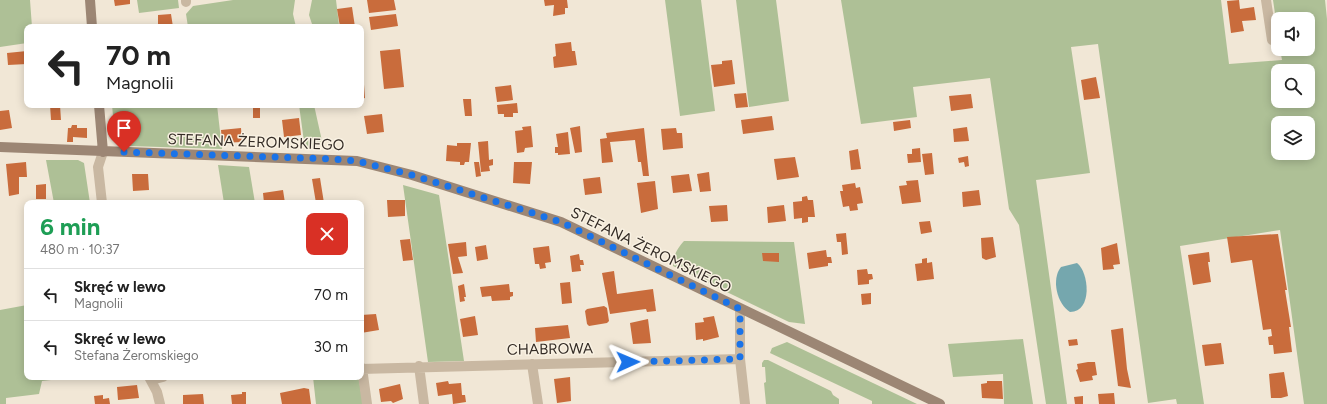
<!DOCTYPE html>
<html lang="pl">
<meta charset="utf-8">
<style>
:root{--surface:#fff;--page:#f6f6f6;--text:#222;--muted:#767676;--line:#e0e0e0}
body{margin:0;font-family:Figtree,sans-serif;background:var(--page);color:var(--text);height:100vh;display:flex;flex-direction:column;font-size:15px;white-space:nowrap}
*{box-sizing:border-box;margin:0}
p{font-size:13px;color:var(--muted)}
.icon{flex:none;width:22px;height:22px;fill:none;stroke:currentColor;stroke-width:2;stroke-linecap:round;stroke-linejoin:round}
.map{position:relative;flex:1;overflow:hidden}
.details{position:absolute;left:24px;top:200px;width:340px;height:180px;display:flex;flex-direction:column;background:var(--surface);border-radius:8px;box-shadow:0 2px 10px #0003}
.details>*{flex:none}
.hud{position:absolute;left:24px;top:24px;width:340px;height:84px;border-radius:8px;box-shadow:0 2px 10px #0003;background:#fff;color:var(--text);overflow:hidden}
.tools{position:absolute;left:1271px;top:12px;display:grid;gap:8px}
.tools a{display:grid;place-items:center;width:44px;height:44px;border-radius:8px;background:var(--surface);box-shadow:0 2px 10px #0003;font-size:20px}
.pin{position:absolute;display:grid;place-items:center;width:34px;height:34px;color:#fff;margin:-41px -17px;border-radius:50% 50% 50% 0;rotate:-45deg;box-shadow:0 0 4px #0007}
.pin .icon{rotate:45deg}
.me{position:absolute;width:44px;margin:-22px;rotate:89deg;stroke-linejoin:round;filter:drop-shadow(0 0 3px #0008)}
.turn{display:flex;align-items:center;gap:14px;height:84px;padding:0 16px;font-size:18px}
.turn .icon{width:52px;height:52px;stroke-width:2.5}
.turn b{display:block;font-size:28px;line-height:34px}
.round{display:grid;place-items:center;flex:none;width:42px;height:42px;border-radius:8px;background:var(--page)}
.head{display:flex;align-items:center;justify-content:space-between;height:68px;padding:0 16px}
h1{font-size:24px;font-weight:700;line-height:30px;color:#1e9e55}
ul{padding:0;list-style:none}
li{display:flex;align-items:center;gap:12px;height:52px;padding:0 16px;border-top:1px solid var(--line)}
li div{flex:1}
li b{display:block;font-size:15px}
li em{font-style:normal}
.map>svg:first-child{display:block}
.green{fill:#aec096;fill-rule:evenodd}
.water{fill:#75a7ae}
.building{fill:#c96c3c}
.lines{fill:none;stroke-linecap:round;stroke-linejoin:round}
.street{stroke:#c9b8a2;stroke-width:10}
.secondary{stroke:#9c8674;stroke-width:10}
.route{stroke:#1a73e8;stroke-width:7;stroke-dasharray:0 12.6}
.labels{text-anchor:middle;stroke-width:3;stroke-linejoin:round;paint-order:stroke}
.street-label{font-size:15px;fill:#332b25;stroke:#f9f1e2}
</style>
<div class="map">
<svg width="1327" height="404" viewBox="0 0 1327 404">
<rect width="100%" height="100%" fill="#f1e7d6"/>
<path class="green" d="M0,0H30L32,27H27V43L0,47Z
M137,0H178L179,8L139,13Z
M233,0H295L293,14L296,27H188L186,14L193,6Z
M312,0H336L339,25L313,27L309,15Z
M665,0H701L715,111L680,116Z
M736,0H776L789,101L749,107Z
M841,0H1221L1229,64L1282,60L1280,49H1308V19H1278V34L1273,0H1325L1327,19V404H1304L1280,230L1180,246L1204,404H1177L1176,399L1148,403L1098,44L1071,47L1090,173L1036,180L1067,404H1046L1019,225L1009,209L990,78L913,87L917,117L861,124ZM1278,71H1308V101H1278ZM1278,123H1308V153H1278Z
M112,105H217L222,149L130,146L128,143L119,142L115,137Z
M299,105H314L322,141L315,148L305,149Z
M46,160H78L84,163L90,203H54Z
M218,165L249,167L255,203H224Z
M403,185L439,195L464,361L428,362Z
M684,241L794,242L805,324L789,322L673,266C674,255 676,250 684,241Z
M27,305V377H78L42,381L39,394L6,398V404H0V310Z
M1023,339L1033,404H1004L1003,374L953,377L948,344Z
M787,342L917,404H872V401L770,353L772,348Z
M764,360H768L831,391L833,395L839,399V404H766L764,383L766,382L765,367H762V363Z
M313,377H355L359,380L363,404H316Z"/>
<path class="water" d="M1077,263C1089,272 1093,312 1070,312C1057,304 1051,279 1061,267Z"/>
<path class="building" d="M114,0H130V4L115,6Z
M367,0H394L396,10L369,13Z
M544,0H567L568,8H565V14L553,16L554,5L545,6Z
M1239,0L1240,9L1254,7L1256,20L1242,21L1244,31L1231,33L1227,1Z
M352,7L355,27H340L337,9Z
M171,14L173,27H158V15Z
M396,14L398,26L371,30L369,17Z
M571,42L572,51H575L577,65L554,68L553,57L556,56L555,44Z
M400,49L404,87L384,89L380,51Z
M27,51V64L8,65L7,53Z
M732,60L735,84L714,87L711,65L722,64V61Z
M363,71L365,98L361,99V72Z
M1096,77L1100,98L1084,100L1081,80Z
M511,85L513,100L497,102L495,87Z
M746,93L748,107L736,108L734,94Z
M971,94L973,108L951,111L949,96Z
M463,99H471L472,116H465Z
M517,103L518,113H513V117H504V114H498L497,105Z
M50,105H60L61,120H51Z
M253,106H260V118H253Z
M9,110L12,128L0,130V111Z
M382,114L384,132L367,134L364,116Z
M772,116L774,130L743,134L741,120Z
M299,118L301,135L284,137L282,120Z
M910,120L911,128L894,131L893,122Z
M72,125H77V128H87V138L73,137V142H67L68,128H71Z
M531,126L533,147L525,148L524,152L517,153L515,131L523,130L522,127Z
M580,126L582,152L575,153L570,128Z
M967,127L969,141L954,142L953,129Z
M241,128L242,142L222,143L221,130Z
M644,128L649,176H643L641,162H638L635,140L610,142L613,162L602,163L600,139L607,138L606,133Z
M676,128L677,133H682L683,148L663,150L661,129Z
M568,132L570,154L558,155V153H555V147H558L556,134Z
M488,141L489,160L493,159V165L489,166L490,171L481,172L478,142Z
M457,143H471L469,162H465L464,165H460V162L446,161L447,145L457,146Z
M920,148L921,162L908,163L907,154H912V149Z
M858,149L861,169L851,170L849,151Z
M932,153L934,174L925,175L922,154Z
M968,156L969,166L965,167L964,162L959,163L958,158Z
M795,157L799,177L777,180L774,159Z
M26,162L27,177H19V194L9,196L6,164Z
M474,162H479L481,176L476,177Z
M514,162H532L530,184L513,183Z
M709,172L711,191L700,192L697,174Z
M132,174H148L149,190L133,191Z
M689,174L692,191L673,193L671,176Z
M600,177L602,193L585,195L583,179Z
M320,178L324,203H316L312,179Z
M918,180L921,202L902,204L899,186L907,185L906,181Z
M655,181L658,209L641,213L637,183Z
M855,183L856,188L860,187L863,203L857,204L858,210L850,211L849,206L843,207L840,191H843L842,185Z
M46,184V199H36V185Z
M283,190L285,203H264L263,193Z
M979,190L981,205L963,207L962,192Z
M807,196L808,200H813L815,217H808V222L802,223V218L794,219L793,202L802,201V197Z
M387,200H405V216L388,217Z
M727,205L728,221L711,222L709,206Z
M784,205L786,221L768,223L767,207Z
M930,221L932,232L921,234L919,222Z
M846,233L848,254L842,255L841,242H837L836,234Z
M1278,234L1287,290H1285L1291,327H1289L1292,352L1274,354L1273,345H1269L1268,337L1272,336L1271,329L1263,330L1252,260L1231,263L1227,237Z
M993,237L996,257L986,260L982,258L981,238Z
M410,239L413,260L403,261L400,240Z
M466,242L467,256L458,257L463,273L453,274L448,244Z
M1117,243L1120,264L1113,265L1114,269L1103,270L1101,248Z
M486,245L488,259L477,261L475,247Z
M549,246L551,262L545,263L546,268L540,269L539,264H535L533,248Z
M826,250L827,257H831L832,263H828V266L809,269L807,253Z
M1209,252L1210,262H1208L1211,282L1193,285L1188,255Z
M762,253H779V262L763,261Z
M579,254L580,260H583L584,265H580L581,271L572,272L570,256Z
M927,258V263L932,262L934,279L917,281L915,264L922,263V259Z
M867,269L868,274H872L873,279L869,280V284L858,285L857,270Z
M614,271L617,294L653,289L656,311L647,312L646,309L638,310L610,314L602,273Z
M570,282L572,303L562,304L560,283Z
M464,284L466,297H464L465,301L460,302L458,286Z
M509,284L510,292H513V296L510,297V300L492,301L491,296L482,297L480,287Z
M871,293V304L862,305L861,294Z
M604,306L607,308L609,321L607,323L589,326L587,324L585,311L587,309Z
M376,314L379,330L361,333V315Z
M475,316L478,335L463,337L460,319Z
M714,316L719,337L703,341V339L696,340L695,323L704,322L703,318Z
M648,319L651,343L633,344L630,323Z
M568,325L570,338L536,342L535,328Z
M1123,328L1127,369L1131,388L1118,386L1111,330Z
M1077,339L1078,345L1069,346L1068,340Z
M1221,343L1224,364L1205,366L1202,345Z
M1088,362H1095L1097,375L1092,376L1093,380L1080,382L1076,370L1078,369L1077,364Z
M1284,372L1288,396L1281,398H1271L1269,374Z
M570,377L571,401L557,403L554,379Z
M448,381L449,384L461,383L462,395H465L466,402L453,404L452,394L438,396L436,383Z
M987,381H1002L1003,399L982,398L981,384L987,383Z
M400,384L403,399L393,403L391,401L381,402L379,389Z
M137,385L139,398L118,400L117,387Z
M304,388L309,389L311,404H282L280,393Z
M242,392H246V404H232L231,395L242,394Z
M1114,393L1115,404H1099L1098,394Z
M203,394L204,404H183V395Z
M103,395V399L109,398L110,404H95L94,396Z
M1083,396V404H1075L1074,397Z"/>
<g class="lines">
<path class="street" d="M186,0V2
M1266,0L1272,40
M102,203L98,167L103,152
M740,309V359L745,404
M532,364L538,404
M419,366L424,404
M362,368L367,404
M361,369L740,359
M149,377L157,392L160,404
M151,380L163,377"/>
<path class="secondary" d="M90,0L92,27
M99,105L103,152
M0,147L357,161L412,175L561,222L940,404"/>
</g>
<g class="lines">
<path class="route" d="M124,152L332,159L357,161L412,175L561,222L740,309V359L628,362"/>
</g>
<g class="labels">
<g class="street-label">
<text transform="translate(256 142) rotate(2)" y="5">STEFANA ŻEROMSKIEGO</text>
<text transform="translate(651 250) rotate(26)" y="5">STEFANA ŻEROMSKIEGO</text>
<text transform="translate(550 349) rotate(-1)" y="5">CHABROWA</text>
</g>
</g>
</svg>
<div class="tools">
<a><svg class="icon" aria-label="sound" viewBox="0 0 24 24"><path d="M4 9h4l5-4v14l-5-4H4zM17 9q2 3 0 6"/></svg></a>
<a><svg class="icon" aria-label="search" viewBox="0 0 24 24"><circle cx="10" cy="10" r="6"/><path d="M15 15l6 6"/></svg></a>
<a><svg class="icon" aria-label="layers" viewBox="0 0 24 24"><path d="M12 4l9 5-9 5-9-5zM3 14l9 5 9-5"/></svg></a>
</div>
<div class="pin" style="left:124px;top:152px;background:#d93025"><svg class="icon" aria-label="arrive" viewBox="0 0 24 24"><path d="M6 21V4h12l-3 4 3 4H6"/></svg></div>
<svg class="me" style="left:628px;top:362px" viewBox="-20 -20 40 40"><path d="M0-17L14 15 0 8-14 15z" fill="#1a73e8" stroke="#fff" stroke-width="4"/></svg>
<div class="hud">
<div class="turn"><svg class="icon" aria-label="left" viewBox="0 0 24 24"><path d="M17 20v-9H6M10 6l-5 5 5 5"/></svg><div><b>70 m</b>Magnolii</div></div>
</div>
<section class="details">
<div class="head"><div><h1>6 min</h1><p>480 m · 10:37</p></div><a class="round" style="background:#d93025;color:#fff"><svg class="icon" aria-label="close" viewBox="0 0 24 24"><path d="M6 6l12 12M18 6L6 18"/></svg></a></div>
<ul>
<li><svg class="icon" aria-label="left" viewBox="0 0 24 24"><path d="M17 20v-9H6M10 6l-5 5 5 5"/></svg><div><b>Skręć w lewo</b><p>Magnolii</p></div><em>70 m</em></li>
<li><svg class="icon" aria-label="left" viewBox="0 0 24 24"><path d="M17 20v-9H6M10 6l-5 5 5 5"/></svg><div><b>Skręć w lewo</b><p>Stefana Żeromskiego</p></div><em>30 m</em></li>
</ul>
</section>
</div>
